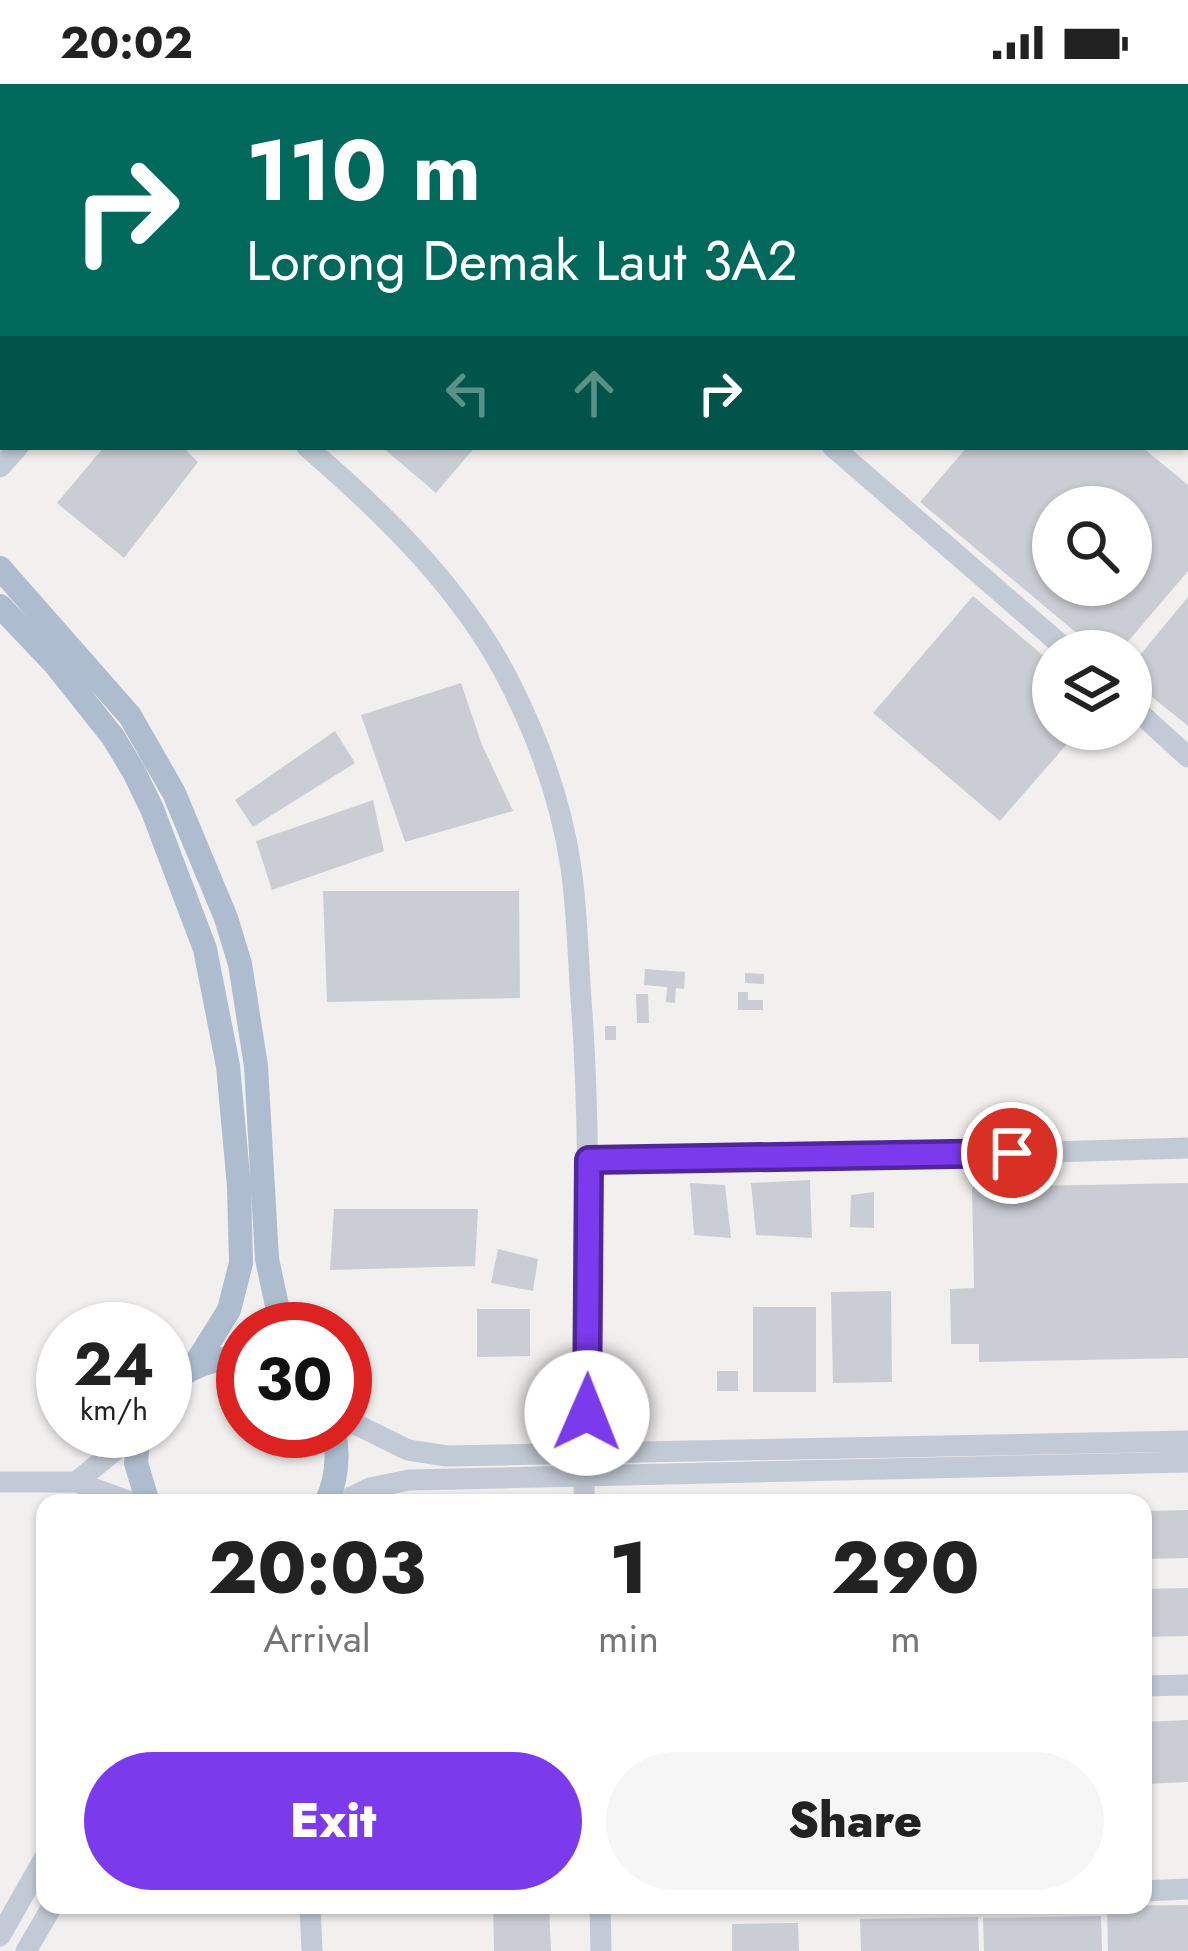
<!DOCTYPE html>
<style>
:root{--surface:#fff;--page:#f6f6f6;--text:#222;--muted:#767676;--accent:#7c3aed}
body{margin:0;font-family:Jost,sans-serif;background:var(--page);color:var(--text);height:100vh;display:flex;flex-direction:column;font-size:45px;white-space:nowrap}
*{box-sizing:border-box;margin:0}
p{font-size:39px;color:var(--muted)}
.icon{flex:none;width:66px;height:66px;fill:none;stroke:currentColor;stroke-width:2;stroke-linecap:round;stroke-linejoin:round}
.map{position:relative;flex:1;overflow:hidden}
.side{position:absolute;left:36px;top:1410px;width:1116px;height:420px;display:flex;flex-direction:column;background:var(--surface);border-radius:24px;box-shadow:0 3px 9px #0004}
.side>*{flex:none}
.top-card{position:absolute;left:0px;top:0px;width:1188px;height:366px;box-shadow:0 3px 9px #0004;background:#00695c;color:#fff;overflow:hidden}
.fabs{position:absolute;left:1032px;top:402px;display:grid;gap:24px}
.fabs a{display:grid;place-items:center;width:120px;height:120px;border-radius:50%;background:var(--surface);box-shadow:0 3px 9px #0004;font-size:60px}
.speed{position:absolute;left:36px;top:1218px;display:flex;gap:24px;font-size:60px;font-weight:700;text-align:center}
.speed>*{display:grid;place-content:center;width:156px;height:156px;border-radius:50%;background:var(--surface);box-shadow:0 3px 9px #0004;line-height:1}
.speed small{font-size:30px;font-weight:400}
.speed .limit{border:18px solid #d22;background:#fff;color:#111}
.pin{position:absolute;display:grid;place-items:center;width:102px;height:102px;color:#fff;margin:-51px;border:6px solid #fff;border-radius:50%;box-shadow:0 3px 12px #0007}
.me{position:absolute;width:132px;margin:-66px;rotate:1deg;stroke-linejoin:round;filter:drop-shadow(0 0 9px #0008)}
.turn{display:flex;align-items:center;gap:42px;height:252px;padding:0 48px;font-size:54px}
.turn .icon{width:156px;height:156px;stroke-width:2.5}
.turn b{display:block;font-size:84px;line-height:102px}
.lanes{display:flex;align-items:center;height:114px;padding:0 48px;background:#0003;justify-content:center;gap:60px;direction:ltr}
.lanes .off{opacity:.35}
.eta{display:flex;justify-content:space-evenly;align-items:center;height:204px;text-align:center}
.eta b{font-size:72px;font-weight:800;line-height:84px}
.action{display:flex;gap:24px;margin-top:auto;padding:24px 48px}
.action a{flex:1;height:138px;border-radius:72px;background:var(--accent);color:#fff;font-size:48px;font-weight:800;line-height:138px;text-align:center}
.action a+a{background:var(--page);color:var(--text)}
.status{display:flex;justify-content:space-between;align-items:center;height:84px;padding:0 60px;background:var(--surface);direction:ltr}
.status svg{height:33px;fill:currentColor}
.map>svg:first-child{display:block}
.building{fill:#cbcdd5;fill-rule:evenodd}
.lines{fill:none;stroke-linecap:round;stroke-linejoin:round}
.minor{stroke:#c2cad5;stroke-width:21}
.major{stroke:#aebccf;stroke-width:24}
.route-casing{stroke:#51269a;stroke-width:30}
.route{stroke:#7c3aed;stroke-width:21}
</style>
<div class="status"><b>20:02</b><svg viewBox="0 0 49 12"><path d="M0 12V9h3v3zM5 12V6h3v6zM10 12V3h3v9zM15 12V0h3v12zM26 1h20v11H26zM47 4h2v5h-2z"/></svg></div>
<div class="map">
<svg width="1188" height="1867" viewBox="0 0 1188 1867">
<rect width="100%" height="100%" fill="#f2efef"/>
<path class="building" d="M104,363H183L198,378L124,474L57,419Z
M382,363H475L436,409Z
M967,363H1142L1188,401V487L1120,567H1098L920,418ZM1053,423H1131V501H1053Z
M973,512L1053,580V645H1080L1000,737L873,629Z
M1188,513V642L1131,596V582Z
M461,599L482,661L513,727L405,758L361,631Z
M335,647L355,679L253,743L235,716Z
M373,716L384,767L272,806L256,757Z
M323,807H519L520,914L327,918Z
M645,885L685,888L684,905L676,904L675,919L666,918L667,903L644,901Z
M745,889L764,890V900L745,899Z
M738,908H748V916H763V926H738Z
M636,910H648L649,939H637Z
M605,942H616V956H605Z
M810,1096L812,1154L756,1151L751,1099Z
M690,1099L725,1101L731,1154L694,1151Z
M1188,1099V1274L979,1278V1260H951L950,1205L974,1204L972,1103Z
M874,1108V1144L850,1143L851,1111Z
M334,1125H478L475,1182L330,1186Z
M498,1165L538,1175L533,1207L491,1199Z
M891,1207L892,1298L833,1299L831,1208Z
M753,1223H816V1308H753Z
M477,1225H530V1272L477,1273Z
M717,1287H738V1307H717Z
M1188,1426V1474L1143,1475V1427Z
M1188,1504V1552L1143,1553V1505Z
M1188,1636V1698L1143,1700V1638Z
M493,1821H549L551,1867H494Z
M1188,1821V1867H1108L1107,1822Z
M1101,1832L1102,1867H984L983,1834Z
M978,1833L979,1867H861L860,1835Z
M798,1839L799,1867H732V1840Z"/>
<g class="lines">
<path class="minor" d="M782,0L787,3
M0,103L3,105
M1185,166L1188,163
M1185,344L1188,347
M307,363C386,431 466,509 512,603C540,659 562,722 571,784C578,832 578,881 582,929C593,1093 585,1255 584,1419
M833,363L1068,567
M0,383L18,363
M1131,621L1188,673
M589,1076L880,1073L1188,1064
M345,1335L408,1366L447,1372L1188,1357
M0,1398H76L134,1419
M76,1398L139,1347
M339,1419L370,1404L409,1396L1188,1378
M1143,1602L1188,1601
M1143,1807L1188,1805
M310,1821L312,1867
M600,1821L601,1867
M0,1852L45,1773
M26,1867L53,1821"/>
<path class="major" d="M0,484L130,632L174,709L226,834L240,880L256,982L267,1175L282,1245
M0,522L55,580L113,653L134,688L152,725L205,865L228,982L239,1102L241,1179L229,1226L194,1282
M165,1303C189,1283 212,1274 243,1273
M139,1347L136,1379L148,1419
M326,1419C337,1396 339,1372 334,1347"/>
</g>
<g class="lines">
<defs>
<path id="route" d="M587,1329L589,1076L1012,1069"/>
</defs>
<use href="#route" class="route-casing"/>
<use href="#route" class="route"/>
</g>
</svg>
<div class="fabs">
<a><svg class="icon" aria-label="search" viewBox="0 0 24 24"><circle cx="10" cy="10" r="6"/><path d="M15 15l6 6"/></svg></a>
<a><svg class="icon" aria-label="layers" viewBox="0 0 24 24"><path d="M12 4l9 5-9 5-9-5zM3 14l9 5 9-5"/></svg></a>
</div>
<div class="speed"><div>24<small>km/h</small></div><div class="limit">30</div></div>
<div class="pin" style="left:1012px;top:1069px;background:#d93025"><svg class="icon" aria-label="arrive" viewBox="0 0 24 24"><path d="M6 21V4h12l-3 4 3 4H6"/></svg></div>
<svg class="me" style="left:587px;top:1329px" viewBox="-20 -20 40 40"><circle r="19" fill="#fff"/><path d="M0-13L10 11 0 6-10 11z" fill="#7c3aed"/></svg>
<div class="top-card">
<div class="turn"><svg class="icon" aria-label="right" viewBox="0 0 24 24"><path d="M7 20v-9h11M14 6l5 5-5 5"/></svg><div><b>110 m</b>Lorong Demak Laut 3A2</div></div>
<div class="lanes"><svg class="icon off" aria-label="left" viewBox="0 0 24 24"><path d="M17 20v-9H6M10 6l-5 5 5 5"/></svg><svg class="icon off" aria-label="ahead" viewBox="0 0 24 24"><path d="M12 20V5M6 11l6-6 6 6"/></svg><svg class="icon" aria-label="right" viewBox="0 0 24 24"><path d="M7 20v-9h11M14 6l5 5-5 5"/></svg></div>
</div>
<section class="side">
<div class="eta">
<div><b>20:03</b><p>Arrival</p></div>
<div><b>1</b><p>min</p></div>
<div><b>290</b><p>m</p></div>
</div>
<div class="action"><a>Exit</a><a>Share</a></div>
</section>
</div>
